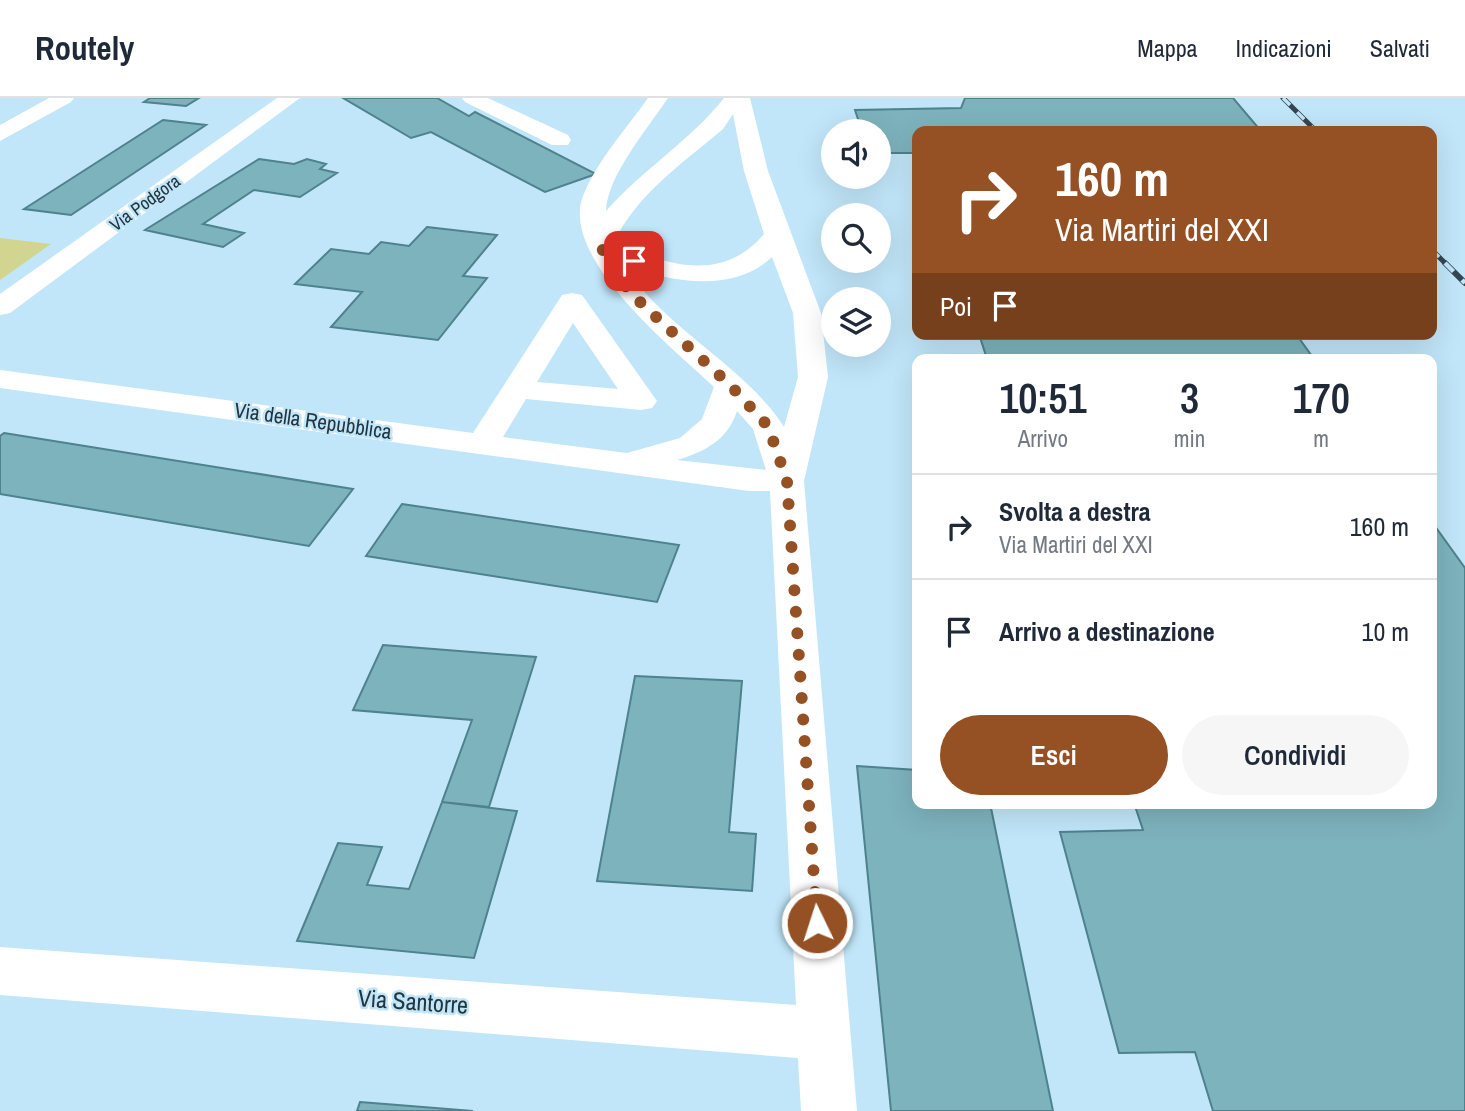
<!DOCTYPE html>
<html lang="it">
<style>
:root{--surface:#fff;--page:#f6f6f7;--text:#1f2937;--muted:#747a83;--line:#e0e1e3;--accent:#955024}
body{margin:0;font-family:"Archivo Narrow",sans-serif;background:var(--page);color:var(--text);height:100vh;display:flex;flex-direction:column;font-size:26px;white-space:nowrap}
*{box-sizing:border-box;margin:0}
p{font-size:23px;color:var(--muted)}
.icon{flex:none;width:38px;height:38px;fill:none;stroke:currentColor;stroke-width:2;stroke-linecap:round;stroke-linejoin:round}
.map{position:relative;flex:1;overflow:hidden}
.side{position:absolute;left:912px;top:256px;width:525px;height:455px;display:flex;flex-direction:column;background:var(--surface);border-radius:14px;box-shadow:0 7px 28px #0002}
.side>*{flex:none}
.guide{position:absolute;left:912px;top:28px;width:525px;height:214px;border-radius:14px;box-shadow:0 7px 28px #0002;background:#955024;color:#fff;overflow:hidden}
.tools{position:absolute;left:821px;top:21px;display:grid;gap:14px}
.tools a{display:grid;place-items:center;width:70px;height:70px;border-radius:50%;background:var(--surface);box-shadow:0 7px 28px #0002;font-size:35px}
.pin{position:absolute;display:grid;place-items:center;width:60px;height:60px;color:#fff;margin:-30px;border-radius:14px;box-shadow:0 4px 10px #0006}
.me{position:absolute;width:77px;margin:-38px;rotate:356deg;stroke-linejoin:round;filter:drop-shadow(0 0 5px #0008)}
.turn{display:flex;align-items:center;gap:24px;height:147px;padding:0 28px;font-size:32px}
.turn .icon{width:91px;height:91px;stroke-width:2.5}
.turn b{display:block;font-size:49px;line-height:60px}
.then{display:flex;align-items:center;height:66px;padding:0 28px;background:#0003;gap:14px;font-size:26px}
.eta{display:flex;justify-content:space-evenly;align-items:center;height:119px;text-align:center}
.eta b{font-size:42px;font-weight:600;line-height:49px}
.primary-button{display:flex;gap:14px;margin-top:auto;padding:14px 28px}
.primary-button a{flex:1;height:80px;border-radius:42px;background:var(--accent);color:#fff;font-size:28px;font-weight:600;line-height:80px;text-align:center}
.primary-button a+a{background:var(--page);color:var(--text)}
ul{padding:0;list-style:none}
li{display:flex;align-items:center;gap:21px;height:105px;padding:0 28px;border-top:2px solid var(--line)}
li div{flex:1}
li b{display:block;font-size:26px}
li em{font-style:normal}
header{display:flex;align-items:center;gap:42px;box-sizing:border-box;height:98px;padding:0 35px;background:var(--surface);border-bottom:2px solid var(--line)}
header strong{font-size:33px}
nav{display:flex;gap:38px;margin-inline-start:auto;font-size:24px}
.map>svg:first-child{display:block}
.green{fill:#d2d58f}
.building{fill:#7db3bd;stroke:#4e828c;stroke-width:2}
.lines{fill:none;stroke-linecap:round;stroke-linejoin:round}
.minor{fill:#fff;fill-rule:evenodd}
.rail-far1-casing{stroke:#334751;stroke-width:5}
.rail-casing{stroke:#334751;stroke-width:6}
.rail-far1{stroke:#c1e6f9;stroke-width:3.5;stroke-dasharray:10;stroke-linecap:butt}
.rail{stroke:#c1e6f9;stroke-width:4.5;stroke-dasharray:12;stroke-linecap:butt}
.route{stroke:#955024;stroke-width:12;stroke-dasharray:0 21.6}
.labels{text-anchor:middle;stroke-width:5;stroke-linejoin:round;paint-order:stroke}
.far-street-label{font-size:18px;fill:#23353e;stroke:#c1e6f9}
.street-label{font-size:21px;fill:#23353e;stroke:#c1e6f9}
.near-street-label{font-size:24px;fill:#23353e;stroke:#c1e6f9}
</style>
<header>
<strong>Routely</strong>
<nav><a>Mappa</a><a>Indicazioni</a><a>Salvati</a></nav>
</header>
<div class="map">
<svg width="1465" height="1013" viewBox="0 0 1465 1013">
<rect width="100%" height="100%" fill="#c1e6f9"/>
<path class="green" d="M0,140L51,146L0,182Z"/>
<path class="building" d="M150,0H199L186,8L144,4Z
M343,0H437L469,18L475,14L596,76L545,94L431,34L411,40Z
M965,0H1233L1261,33H917V55H878V33H862L855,12L961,10Z
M163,22L206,27L71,117L24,111Z
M259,61L294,66L307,61L326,66L320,71L337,75L300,99L254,92L203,126L244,135L223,149L145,132Z
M427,129L497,137L463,178L487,180L438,242L331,229L362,194L295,186L331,151L369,156L381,144L409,148Z
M979,236H1296L1314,261H987Z
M4,335L353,391L309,448L0,396V338Z
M402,406L679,447L657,504L366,458Z
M1432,424L1465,470V1013H1213L1195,954L1119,955L1060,734L1143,732L1134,705H1432Z
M383,547L536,559L489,709L442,704L472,622L353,612Z
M635,578L742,583L729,734L756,736L752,793L597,783Z
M857,668L917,672V705H990L1053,1013H891Z
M442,704L517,713L474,860L297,843L338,745L382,749L367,787L409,791Z
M360,1004L473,1013H357Z"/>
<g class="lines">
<path class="minor" d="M49,0H74L71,4L0,43V27Z
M277,0H300L10,215L0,217V196Z
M462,0H488L568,37L571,42L568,47H552L465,4Z
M648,0H668C648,30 607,78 606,113C642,72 690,43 724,0H750L768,73L821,215L828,279L804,383L857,1013H801L798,960L0,897V849L796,907L770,393H749L0,290V272L473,335L562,197L572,195L582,197L657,303L652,310L641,312L526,301L503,339L627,355L680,340L702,321L714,289C675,252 559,160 583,98C597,63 626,31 648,0ZM733,16L744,73L764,136C722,186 666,167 614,144C637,96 683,65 723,31ZM772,159L793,215L798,279L784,329C746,268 660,228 625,167C670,184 734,196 772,159ZM573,225L618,291L537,284ZM737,313L753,331L766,372L677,362C704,354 728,342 737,313Z"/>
<defs>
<path id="rail-far1" d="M1283,0L1316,33
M1432,152L1447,167"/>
<path id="rail" d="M1445,165L1465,185"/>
</defs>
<use href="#rail-far1" class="rail-far1-casing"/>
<use href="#rail" class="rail-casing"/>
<use href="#rail-far1" class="rail-far1"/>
<use href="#rail" class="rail"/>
</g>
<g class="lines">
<path class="route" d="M634,163L600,147L620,182L643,207L730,287L768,328L787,383L817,825"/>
</g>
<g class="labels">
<g class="far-street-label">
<text transform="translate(145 105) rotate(-36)" y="6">Via Podgora</text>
</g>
<g class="street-label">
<text transform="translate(313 323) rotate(8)" y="7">Via della Repubblica</text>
</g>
<g class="near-street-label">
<text transform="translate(413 904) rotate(4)" y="8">Via Santorre</text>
</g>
</g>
</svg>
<div class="tools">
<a><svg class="icon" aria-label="sound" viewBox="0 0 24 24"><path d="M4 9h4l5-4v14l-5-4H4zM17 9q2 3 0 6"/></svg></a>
<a><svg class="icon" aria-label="search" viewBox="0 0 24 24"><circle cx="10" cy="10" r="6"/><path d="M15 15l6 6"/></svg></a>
<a><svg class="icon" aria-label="layers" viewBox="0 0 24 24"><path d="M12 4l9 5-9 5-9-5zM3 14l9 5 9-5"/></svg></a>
</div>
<div class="pin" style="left:634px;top:163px;background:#d93025"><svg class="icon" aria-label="arrive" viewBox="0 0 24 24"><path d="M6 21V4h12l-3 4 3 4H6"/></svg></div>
<svg class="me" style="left:817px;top:825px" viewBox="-20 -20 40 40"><circle r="17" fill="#955024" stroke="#fff" stroke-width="3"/><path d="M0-11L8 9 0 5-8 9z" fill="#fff"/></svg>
<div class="guide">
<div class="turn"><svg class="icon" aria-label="right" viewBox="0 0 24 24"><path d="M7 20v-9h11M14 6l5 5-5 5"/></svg><div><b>160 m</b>Via Martiri del XXI</div></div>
<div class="then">Poi<svg class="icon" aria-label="arrive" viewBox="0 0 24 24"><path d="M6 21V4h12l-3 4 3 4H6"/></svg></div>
</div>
<section class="side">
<div class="eta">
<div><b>10:51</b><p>Arrivo</p></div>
<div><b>3</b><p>min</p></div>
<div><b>170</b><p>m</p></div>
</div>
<ul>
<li><svg class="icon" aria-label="right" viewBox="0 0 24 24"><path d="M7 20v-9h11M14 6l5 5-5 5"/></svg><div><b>Svolta a destra</b><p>Via Martiri del XXI</p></div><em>160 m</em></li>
<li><svg class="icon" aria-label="arrive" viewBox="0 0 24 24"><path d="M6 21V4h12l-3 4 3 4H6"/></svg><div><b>Arrivo a destinazione</b></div><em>10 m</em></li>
</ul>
<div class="primary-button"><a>Esci</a><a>Condividi</a></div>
</section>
</div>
